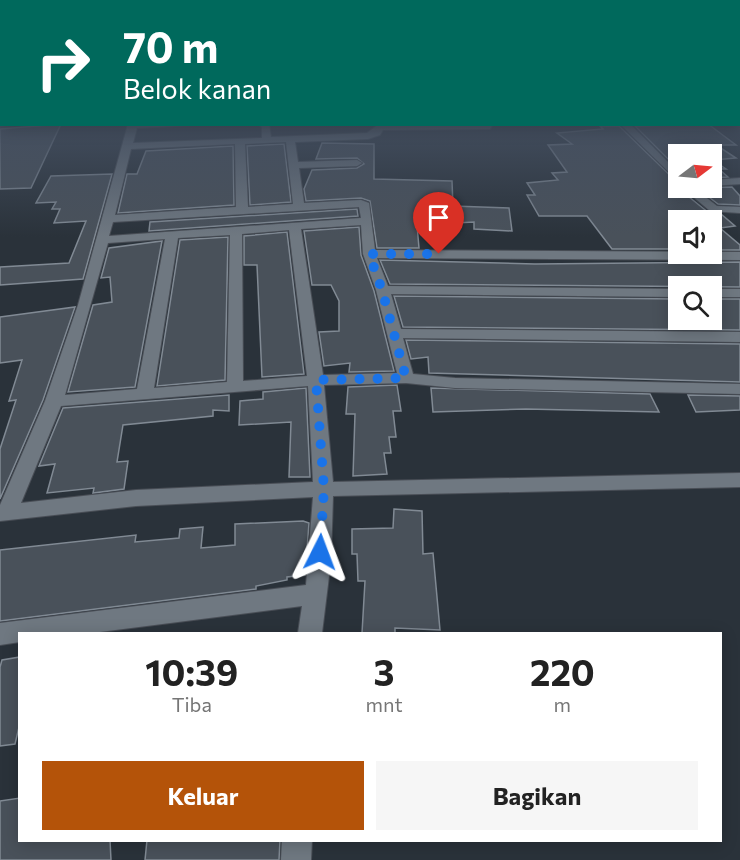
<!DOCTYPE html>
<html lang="id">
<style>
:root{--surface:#fff;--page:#f6f6f6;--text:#222;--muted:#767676;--accent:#b45309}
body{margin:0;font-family:Commissioner,sans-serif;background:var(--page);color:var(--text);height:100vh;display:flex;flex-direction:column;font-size:22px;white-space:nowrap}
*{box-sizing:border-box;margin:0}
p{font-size:20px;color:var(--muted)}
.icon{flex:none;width:33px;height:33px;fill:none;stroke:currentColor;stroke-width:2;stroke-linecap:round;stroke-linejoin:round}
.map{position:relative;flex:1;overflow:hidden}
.details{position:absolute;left:18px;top:632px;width:704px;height:210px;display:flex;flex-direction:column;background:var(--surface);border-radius:0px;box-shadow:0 3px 15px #0003}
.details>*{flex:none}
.guide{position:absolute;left:0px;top:0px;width:741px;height:126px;box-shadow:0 3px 15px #0003;background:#00695c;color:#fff;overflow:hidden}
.needle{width:39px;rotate:74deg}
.fabs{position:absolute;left:668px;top:144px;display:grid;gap:12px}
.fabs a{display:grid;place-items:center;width:54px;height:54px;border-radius:0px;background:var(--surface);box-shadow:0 3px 15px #0003;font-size:30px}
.pin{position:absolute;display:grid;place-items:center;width:51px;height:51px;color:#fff;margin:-62px -26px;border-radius:50% 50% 50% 0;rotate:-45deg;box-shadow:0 0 6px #0007}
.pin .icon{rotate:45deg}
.me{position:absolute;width:66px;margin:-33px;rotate:3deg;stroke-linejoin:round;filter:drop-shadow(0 0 4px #0008)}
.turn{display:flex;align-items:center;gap:21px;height:126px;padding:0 24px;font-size:27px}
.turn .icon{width:78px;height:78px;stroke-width:2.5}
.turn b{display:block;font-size:42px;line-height:51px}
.eta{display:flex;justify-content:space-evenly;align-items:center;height:102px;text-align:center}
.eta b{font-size:36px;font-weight:700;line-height:42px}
.action{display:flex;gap:12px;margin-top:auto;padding:12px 24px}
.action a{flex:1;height:69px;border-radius:0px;background:var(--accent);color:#fff;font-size:24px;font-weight:700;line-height:69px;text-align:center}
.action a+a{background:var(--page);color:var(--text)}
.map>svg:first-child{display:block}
.building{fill:#49515a;stroke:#818a94;stroke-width:1.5}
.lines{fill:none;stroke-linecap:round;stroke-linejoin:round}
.street-casing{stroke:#494e56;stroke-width:2}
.street{fill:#6f7881;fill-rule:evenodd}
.route{stroke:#1a73e8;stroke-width:10;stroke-dasharray:0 18}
</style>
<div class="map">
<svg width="740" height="860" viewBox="0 0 740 860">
<rect width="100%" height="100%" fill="#2a323a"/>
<path class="building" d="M61,124L31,188L0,189V129Z
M708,124L736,145H716L736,158L713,160L726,169H719L728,177L711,178V154H678V169L635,126Z
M600,126H619L678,183V188L709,213L721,214L735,226L720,228L740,245V250H711V220H678V249H612L587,216H539L527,195H535L527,183L558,180L552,173L567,172L548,145L572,144L557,133L603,129Z
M322,143L374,144V179L452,181L453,206L509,208L512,231L474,229V222L417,225L419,248H377L370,201L361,198L306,201L304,189L312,170L357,168L364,164L357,158L316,159Z
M284,144L291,202L250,205L247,146Z
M233,146L234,205L118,213L127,174H137L146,151Z
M112,174L83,279L0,285V267L69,263L86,221L54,223L60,209H52L56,202L36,203L51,176Z
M732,187L740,196V205L718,204L697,188Z
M357,209L358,216L149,231L150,222Z
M359,227L361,255L374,291L394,371L349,372L350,363L324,366L319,332L339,331V301L331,285H312L304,231Z
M287,232L304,374L262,377L257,265H244V236Z
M228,237L225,380L157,386L180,240Z
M162,241L135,387L68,392L93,305L112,302L110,277L101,278L109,248Z
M380,260L535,264L740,262V287L390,284Z
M394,296L678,299V320H711V299H740V330L403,327Z
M75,307L43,400L0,499V449L16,400L9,401L22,360L0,363V317Z
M406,340L740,344V382L429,373L428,357L411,359Z
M397,385L401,411H393L396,437H389L391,453H384L387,474L353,476L355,414H346L348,387Z
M306,388L310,477H289L291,422L239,425L240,401L263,399V392Z
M431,388L650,394L659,412L526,409L433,412Z
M229,395V411L213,410V416L123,425L117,462L128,461L124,489L93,493L94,488L47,493L55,464L39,466L63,408Z
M688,395L740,396V410L696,412Z
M394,509L422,511L423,554L433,553L440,630L395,628V633H362L365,581H358L357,554H352V529L393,528Z
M303,521L309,523L305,575L287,577V580L256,586V589L0,621V550L136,535L135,542L179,538L180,529L203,527L201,548L235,545V524Z
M20,657V723L15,744L0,746V667L2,660Z
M20,798V840H110L111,860H0V801Z
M147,840H280L279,860H145Z"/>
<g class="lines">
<defs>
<path id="street" d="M128,124H211L137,128L133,143L262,138V127L258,124H269L271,137L367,133L379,124H493L490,129L383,130L380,135L368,139L295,142L298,162L357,160L362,163L357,166L299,168L304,203L361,200L369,203L375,250L740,252V260L377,258L388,286L678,289V297L391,294L401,329L740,332V342L403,338L413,374L455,378L740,384V394L455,388L406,383L324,385L333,482L740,473V487L333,496L331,560L322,633H298L302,606L92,633H20V642L0,645V623L306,585L313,497L136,506L0,521V505L45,401L78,305ZM286,142L293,204L248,207L245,144ZM235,144L236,207L115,215L131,149ZM359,207L361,218L109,236L113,222ZM361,225L363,254L376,290L397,373L323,375L301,229ZM289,230L307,376L243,381L242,234ZM230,235L227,382L154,388L178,238ZM165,239L137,389L65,395L108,243ZM308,386L313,482L136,490L21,503L61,406Z
M620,124H630L678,172V181Z
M740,178V184L711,186V180Z
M683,188H694L717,206L740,207V213L710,211Z
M711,289H740V297H711Z
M282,840H312L311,860H281Z"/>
</defs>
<use href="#street" class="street-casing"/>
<use href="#street" class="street"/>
</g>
<linearGradient id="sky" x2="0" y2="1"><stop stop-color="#171c20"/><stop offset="0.49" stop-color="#444f60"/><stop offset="1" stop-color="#444f60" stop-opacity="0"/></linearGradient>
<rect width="740" height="237" fill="url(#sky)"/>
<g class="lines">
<path class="route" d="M320,552L324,489L316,380L406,378L382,290L369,254H439"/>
</g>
</svg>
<div class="fabs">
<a><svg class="needle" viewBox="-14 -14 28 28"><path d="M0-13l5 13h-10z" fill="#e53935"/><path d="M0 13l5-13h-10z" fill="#767676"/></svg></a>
<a><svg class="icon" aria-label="sound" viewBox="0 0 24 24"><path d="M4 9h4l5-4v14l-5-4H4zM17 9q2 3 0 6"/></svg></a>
<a><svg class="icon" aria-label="search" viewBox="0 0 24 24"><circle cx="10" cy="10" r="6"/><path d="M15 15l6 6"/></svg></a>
</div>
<div class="pin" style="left:439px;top:254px;background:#d93025"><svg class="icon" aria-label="arrive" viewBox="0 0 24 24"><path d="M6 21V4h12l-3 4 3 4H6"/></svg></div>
<svg class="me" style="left:320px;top:552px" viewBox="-20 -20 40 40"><path d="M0-17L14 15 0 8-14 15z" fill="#1a73e8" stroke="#fff" stroke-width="4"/></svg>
<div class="guide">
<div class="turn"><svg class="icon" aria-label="right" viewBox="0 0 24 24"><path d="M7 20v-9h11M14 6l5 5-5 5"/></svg><div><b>70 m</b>Belok kanan</div></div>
</div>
<section class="details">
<div class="eta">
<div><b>10:39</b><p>Tiba</p></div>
<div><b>3</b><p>mnt</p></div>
<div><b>220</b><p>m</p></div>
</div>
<div class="action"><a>Keluar</a><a>Bagikan</a></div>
</section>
</div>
